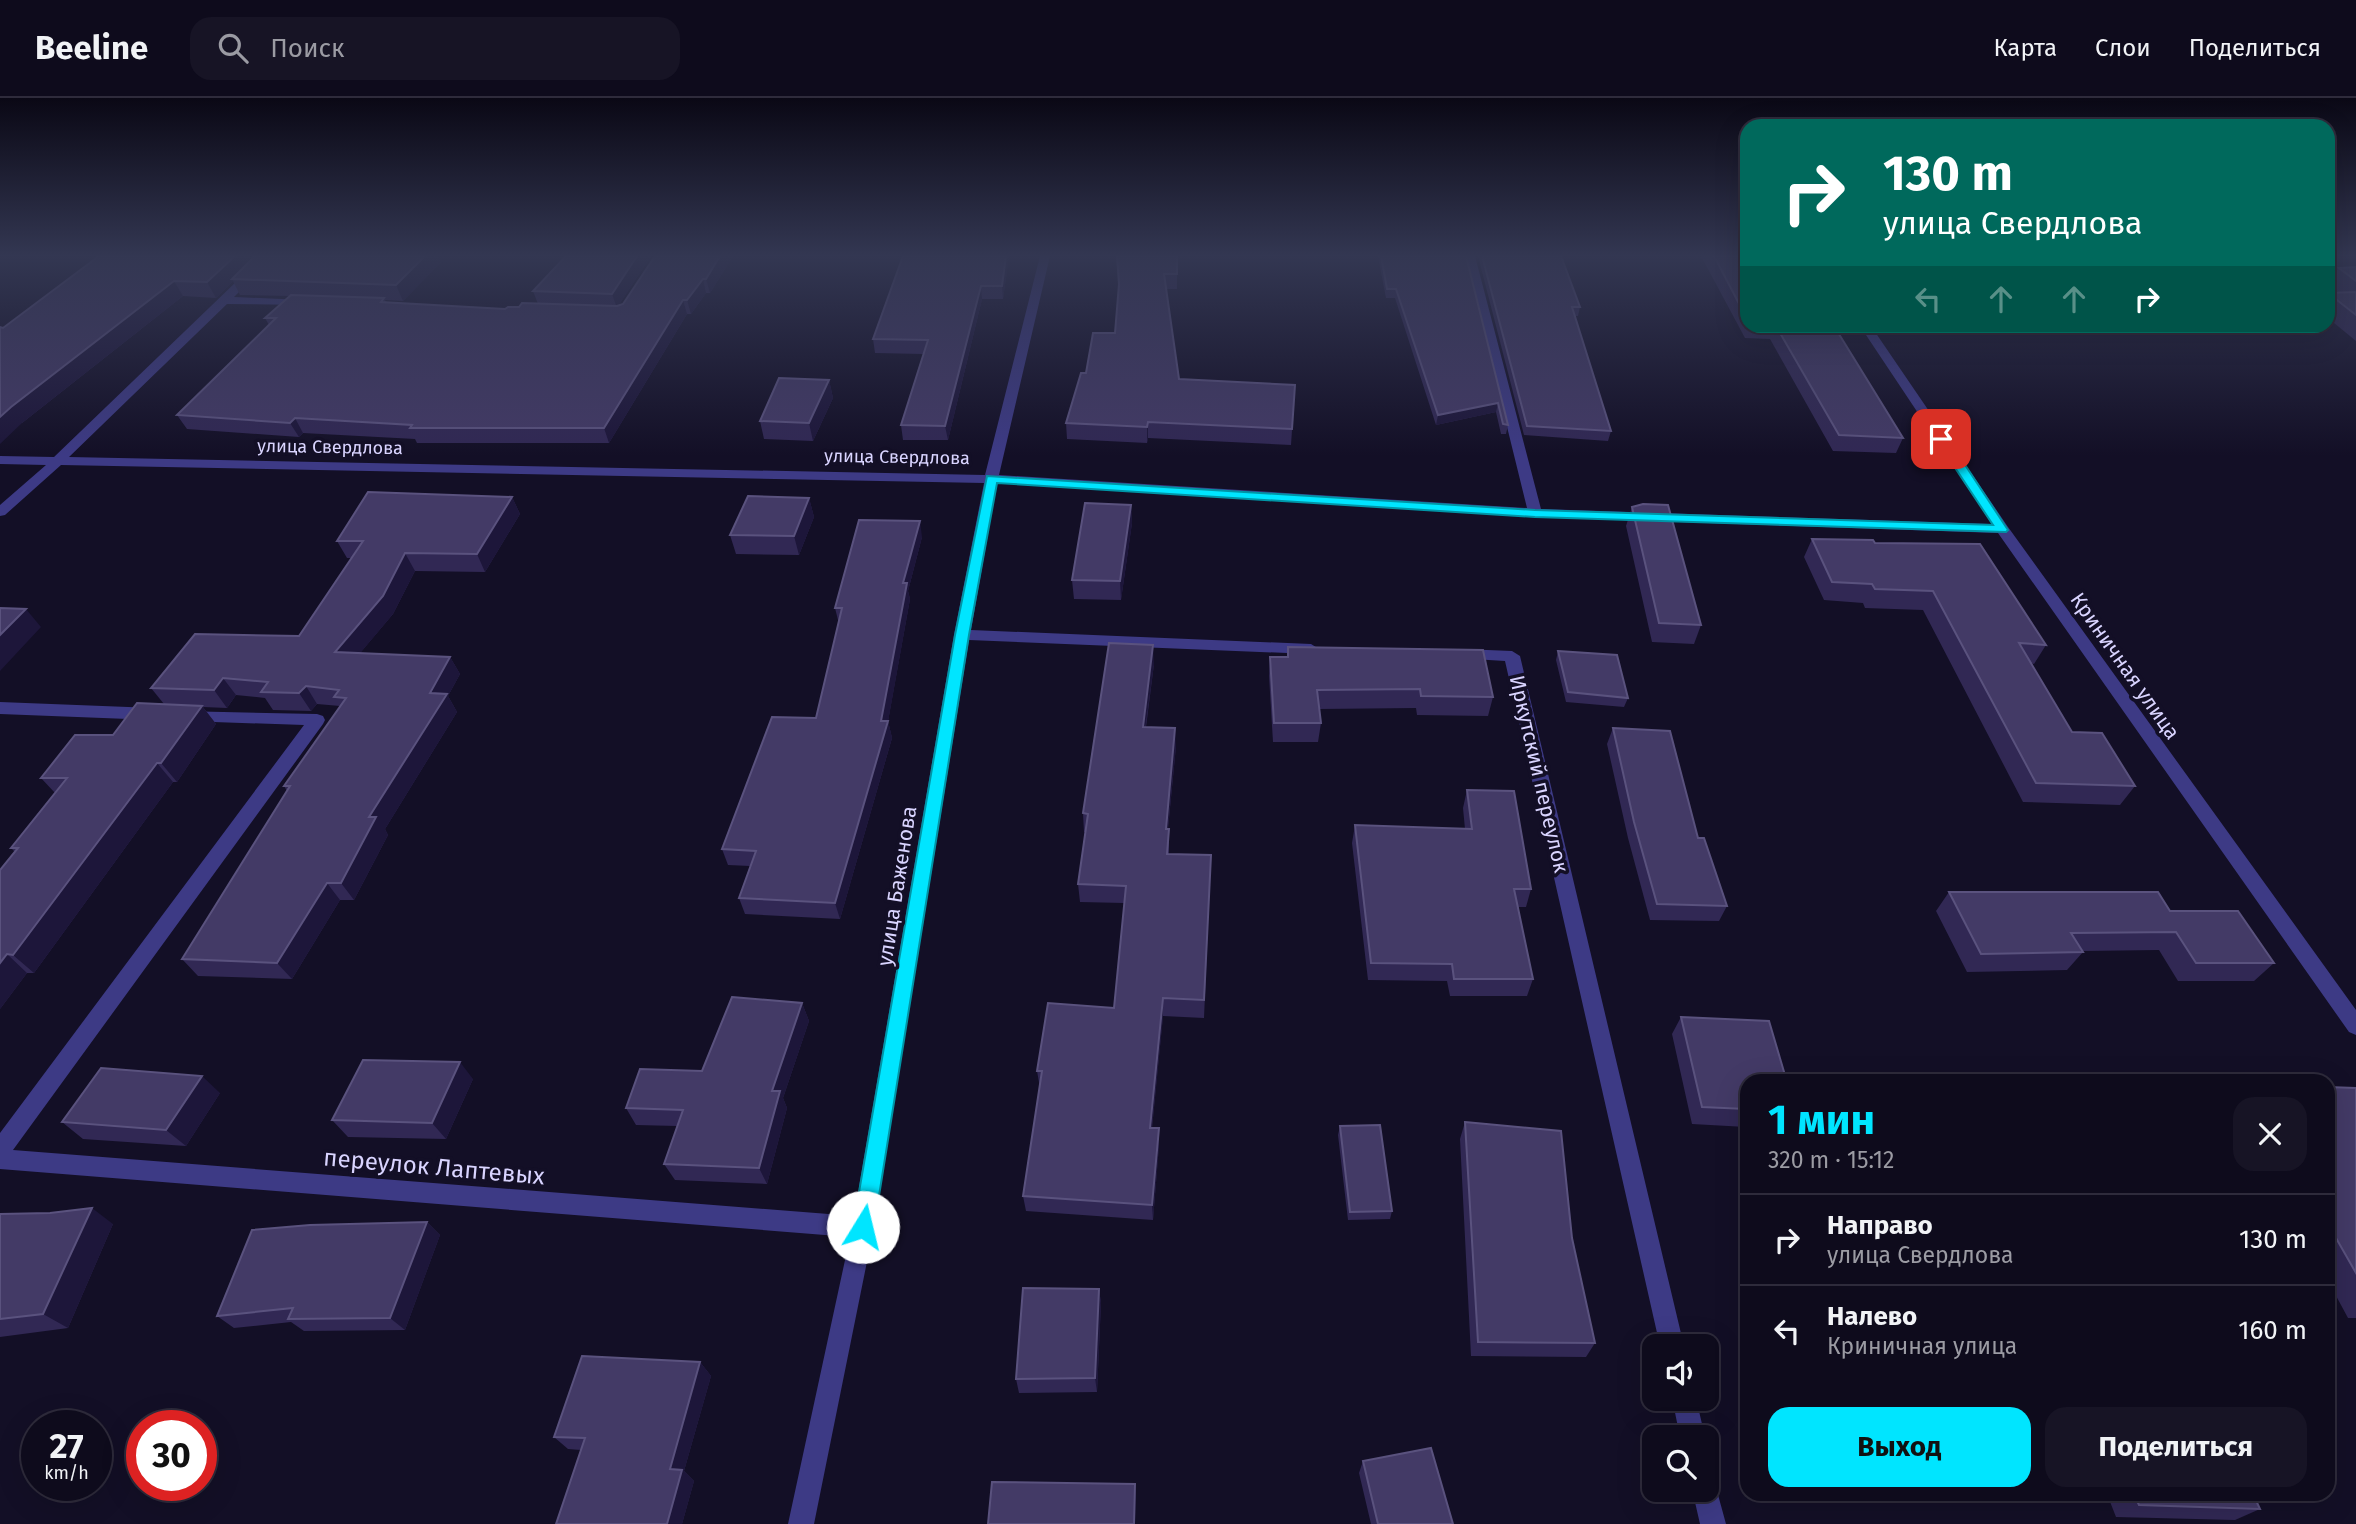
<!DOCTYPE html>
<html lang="ru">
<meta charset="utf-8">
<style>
:root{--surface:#0e0b1c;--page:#171425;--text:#f1f3f6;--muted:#9b9ba3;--line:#2e2b3b;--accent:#00e5ff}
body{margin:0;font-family:"Fira Sans",sans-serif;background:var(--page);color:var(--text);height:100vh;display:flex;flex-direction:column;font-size:26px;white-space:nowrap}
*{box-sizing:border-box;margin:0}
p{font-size:23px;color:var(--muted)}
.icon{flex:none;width:38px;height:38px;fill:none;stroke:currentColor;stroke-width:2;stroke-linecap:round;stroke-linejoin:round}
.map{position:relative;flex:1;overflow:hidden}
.details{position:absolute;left:1740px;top:976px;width:595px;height:427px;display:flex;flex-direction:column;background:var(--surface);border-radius:21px;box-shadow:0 7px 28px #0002,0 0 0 2px var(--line)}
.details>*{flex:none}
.guide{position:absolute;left:1740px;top:21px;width:595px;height:214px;border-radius:21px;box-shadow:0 7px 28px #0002,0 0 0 2px var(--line);background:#00695c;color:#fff;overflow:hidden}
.controls{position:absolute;left:1642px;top:1236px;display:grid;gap:14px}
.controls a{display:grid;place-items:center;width:77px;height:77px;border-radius:14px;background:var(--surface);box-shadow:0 7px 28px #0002,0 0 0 2px var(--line);font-size:35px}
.speed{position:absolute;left:21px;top:1312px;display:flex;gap:14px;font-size:35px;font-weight:700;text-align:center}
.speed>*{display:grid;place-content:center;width:91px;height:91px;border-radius:50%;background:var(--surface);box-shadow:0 7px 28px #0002,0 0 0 2px var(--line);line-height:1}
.speed small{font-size:18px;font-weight:400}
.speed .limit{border:10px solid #d22;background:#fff;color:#111}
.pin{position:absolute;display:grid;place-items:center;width:60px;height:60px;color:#fff;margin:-30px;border-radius:14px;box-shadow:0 4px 10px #0006}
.me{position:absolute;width:77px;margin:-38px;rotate:9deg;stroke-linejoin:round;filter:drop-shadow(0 0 5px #0008)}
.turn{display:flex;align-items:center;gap:24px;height:147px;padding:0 28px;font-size:32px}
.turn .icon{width:91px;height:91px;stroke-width:2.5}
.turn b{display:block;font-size:49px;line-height:60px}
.lanes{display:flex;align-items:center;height:66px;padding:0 28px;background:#0003;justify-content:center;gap:35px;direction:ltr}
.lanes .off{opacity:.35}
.round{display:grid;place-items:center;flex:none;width:74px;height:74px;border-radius:21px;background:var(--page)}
.overview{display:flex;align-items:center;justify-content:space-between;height:119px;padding:0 28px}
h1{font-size:42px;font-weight:700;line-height:52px;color:var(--accent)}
.action{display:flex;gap:14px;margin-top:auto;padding:14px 28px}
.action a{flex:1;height:80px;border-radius:21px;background:var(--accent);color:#111;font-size:28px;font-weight:700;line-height:80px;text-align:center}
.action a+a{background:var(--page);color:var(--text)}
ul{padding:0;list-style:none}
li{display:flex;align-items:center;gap:21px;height:91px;padding:0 28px;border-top:2px solid var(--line)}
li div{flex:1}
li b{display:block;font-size:26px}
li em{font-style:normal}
header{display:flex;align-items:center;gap:42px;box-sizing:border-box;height:98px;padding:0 35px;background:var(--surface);border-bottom:2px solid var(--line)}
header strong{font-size:33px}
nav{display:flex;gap:38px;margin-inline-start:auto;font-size:24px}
.search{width:490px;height:63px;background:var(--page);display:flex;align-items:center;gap:18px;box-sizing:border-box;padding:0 24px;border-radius:21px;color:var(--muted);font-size:26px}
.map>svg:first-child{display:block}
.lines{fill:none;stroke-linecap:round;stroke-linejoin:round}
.minor{fill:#3d3a85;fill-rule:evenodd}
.wall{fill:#312854}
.shaded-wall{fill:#1d163a}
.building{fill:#433a66;stroke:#5a527e;stroke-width:2}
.route{fill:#00e5ff;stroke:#0095a6;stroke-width:2}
.labels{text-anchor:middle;stroke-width:7;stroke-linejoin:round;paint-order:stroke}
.far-street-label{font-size:18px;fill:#d9d4ff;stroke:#130f26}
.street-label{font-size:21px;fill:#d9d4ff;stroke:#130f26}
.near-street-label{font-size:24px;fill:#d9d4ff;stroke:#130f26}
</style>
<header>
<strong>Beeline</strong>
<div class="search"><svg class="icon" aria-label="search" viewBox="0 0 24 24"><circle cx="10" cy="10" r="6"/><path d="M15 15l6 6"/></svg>Поиск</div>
<nav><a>Карта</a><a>Слои</a><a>Поделиться</a></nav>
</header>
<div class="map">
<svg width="2356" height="1426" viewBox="0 0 2356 1426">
<rect width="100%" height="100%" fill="#130f26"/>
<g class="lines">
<path class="minor" d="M263,158H275L234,199L304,202L308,203V207L227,206L69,359L985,377L1040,158H1050L999,377L1527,410L1465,158H1475L1541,411L1992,426L1860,228H1871L2008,429L2356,912V937L2349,934L1998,435L1535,419L997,385L971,532L1311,546L1319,551L1311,556L969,542L874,1129L814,1426H788L850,1139L0,1071V1035L304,627L185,623L179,621L177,617L179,613L317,616L323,618L325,622L323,626L13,1052L854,1118L954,537L984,385L61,367L5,417L0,418V407L46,367L0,366V358L54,359Z
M1462,551L1512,553L1520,558L1684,1248H1660L1505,563L1456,560L1454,556L1456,552Z
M0,604L154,610L162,616L154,622L0,616Z
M1672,1300H1696L1705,1339H1680Z
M1706,1379L1714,1382L1726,1426H1700L1692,1391H1706Z"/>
</g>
<path class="wall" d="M99,158L441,164L403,203L385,202L386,204L505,211L538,206L533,193L651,158L618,208L623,206L655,158H733L710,195H706L691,216H687L609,345H417L415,341L303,335L299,339L187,331L177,317L269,227L265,220L290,198L240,197L233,183L216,200L183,198L22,325L3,230Z
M903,158H1009L1003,201H982L948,342H903L901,327L923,256L875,255L873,241Z
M1116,158H1177V191H1166L1179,281L1295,287L1291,347L1148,340L1147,345L1067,341L1066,325L1086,275L1115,235L1119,191Z
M1378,158H1466L1508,327L1506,336H1501L1496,314L1436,327L1395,200H1386Z
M1478,158H1561L1580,209L1578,218H1575L1611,333L1608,343L1524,337Z
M1701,158H1746V228H1834L1903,340L1896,355L1833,353L1770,241L1745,240Z
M2356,169V243L2328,220V195L2338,194L2328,186L2339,170Z
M1973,228H2061L1974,229Z
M829,282L833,300L813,343L764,341L760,323Z
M512,399L520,416L485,474L415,473L393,516L360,555L450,559L460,576L448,598L457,614L385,731L388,737L354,802H340L292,881L198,878L182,861L287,693L284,688L340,608L317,606L311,613L273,612L265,600L236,597L227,610L203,609L216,626L177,684H173L34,875H27L0,911L15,754L11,750L55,695L41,680L164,606L151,590L299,538L352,460H347L337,443Z
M809,400L814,419L799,457L736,456L730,437Z
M1131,407L1132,425L1121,502L1074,501L1072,482Z
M1632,409L1701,527L1694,546L1652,544L1626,428Z
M922,439L908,493L910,501L888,623L892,640L840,821L745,816L739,800L750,768L728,767L722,751L816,620L839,526L835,510Z
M1812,441L1875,445L2046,547L2034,566L2031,565L2072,634L2135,688L2120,707L2023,704L1923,512L1865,510L1863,505L1824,502L1804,459Z
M1288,549L1493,599L1488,618L1417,617L1416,610L1319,611L1321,625L1318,644H1273L1269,578L1270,559H1287Z
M1558,553L1628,600L1624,609L1566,604L1556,562Z
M1154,566L1146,629L1176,648L1168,731H1169V756L1211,757L1204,920L1163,918L1152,1030L1159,1047L1153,1122L1026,1113L1023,1098L1040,990L1037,973L1114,910L1124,805L1080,804L1078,786L1085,734H1084L1083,715Z
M1613,630L1698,740L1727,808L1719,823L1650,822L1628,740L1607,646Z
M1467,692L1531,791L1526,809H1518L1533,881L1527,898H1450L1447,883L1368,882L1352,745L1355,727L1465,731L1463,710Z
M1949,794L2170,813L2274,865L2254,883H2178L2159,852L2082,853L2083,854L2067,872L1967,874L1936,813Z
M802,905L809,923L783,1000L787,1010L767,1086L675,1082L664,1066L677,1028L636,1027L626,1010L702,973Z
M1681,919L1746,984V1029L1692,1026L1672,936Z
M473,981L446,1041L348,1039L332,1022Z
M2328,989L2356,990V1220H2348L2328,1183Z
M220,995L186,1048L83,1041L62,1024Z
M1465,1024L1572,1140L1595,1245L1586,1259L1471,1258L1460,1041Z
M1340,1028L1392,1113L1390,1121L1348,1122L1338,1037Z
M0,1116L113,1126L68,1230L0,1239Z
M427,1124L440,1137L405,1232L304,1233L291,1224L234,1230L217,1218Z
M1746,1178V1202L1741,1184Z
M1099,1191L1101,1205L1097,1294L1019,1295L1016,1281Z
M700,1264L711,1278L684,1373L694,1383L682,1426H556L581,1352L568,1351L554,1339Z
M1363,1363L1453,1426H1371L1359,1375Z
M2107,1396H2253L2260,1411L2235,1422L2116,1419Z"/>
<path class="shaded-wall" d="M235,158H259L232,181L233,183L216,200L207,184Z
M421,158H438L441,164L403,203L396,187Z
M637,158H651L617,210L612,196Z
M720,158H733L710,195L706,181Z
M1006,158H1009L1003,201L1002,188Z
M703,181L706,195L691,216L687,202Z
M174,183L183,198L22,325L0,346V319L11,309Z
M981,188L982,201L948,342L945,328Z
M683,202L687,216L609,345L604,330Z
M829,282L833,300L813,343L809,325Z
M1498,305L1496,314L1436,327L1438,317Z
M295,320L303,335L299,339L290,325Z
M1148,324V340L1147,345V329Z
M512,399L520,416L485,474L477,456Z
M809,400L814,419L799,457L794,438Z
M1131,407L1132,425L1121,502L1120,483Z
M920,423L922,439L908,493L910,501L888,624V623L892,640L840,821L835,805L881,623L903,485Z
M405,455L415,473L393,516L346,572L335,554Z
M26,511L41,529L0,573V537Z
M1153,547L1154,566L1143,647V629Z
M450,559L460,576L448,598L457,614L385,731L388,737L354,802L341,785L369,719L430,595Z
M223,580L236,597L227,610L214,592Z
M306,588L317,606L311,613L299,595Z
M202,608L216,626L177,684L161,665Z
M1175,630L1176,648L1166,749V731Z
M157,665L173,684L34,875L13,857Z
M327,785L340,802L292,881L277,865Z
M7,856L27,875L0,911V865Z
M1163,900V918L1150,1046V1030Z
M802,905L809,923L783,1000L787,1010L767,1086L759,1070L772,993Z
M460,964L473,981L446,1041L432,1025Z
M202,978L220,995L186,1048L166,1032Z
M1159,1030V1047L1153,1122L1152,1107Z
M92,1110L113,1126L68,1230L43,1216Z
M427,1124L440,1137L405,1232L390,1220Z
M1099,1191L1101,1205L1097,1294L1095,1280Z
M700,1264L711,1278L684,1373L694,1383L682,1426H667L670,1371Z
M1135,1386L1136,1398L1135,1426H1134Z"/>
<path class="building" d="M99,158H235L207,184L174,183L11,309L0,319V229L3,230Z
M255,158H425L396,187L232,181Z
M566,158H637L612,196L533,193Z
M655,158H720L706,181H703L687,202H683L604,330H410L412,327L295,320L290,325L177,317L276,220H265L291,197L384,200L381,204L505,211L508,209H519L522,205L617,208L623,206Z
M903,158H1006L1002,188H981L945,328L901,327L928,242L873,241Z
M1117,158H1177V176H1164L1179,281L1295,287L1292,331L1148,324L1147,329L1066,325L1081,275H1086L1093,235H1115L1119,186Z
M1381,158H1466L1508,327L1503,326L1498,305L1438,317L1396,191H1387Z
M1482,158H1561L1580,209H1572L1611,333L1527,328Z
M1714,158H1746V219Z
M2356,169V183L2339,170Z
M2356,194V217L2328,195Z
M1776,228H1834L1903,340L1839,337Z
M779,280L829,282L809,325L760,323Z
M368,394L512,399L477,456L405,455L383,498L335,554L450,559L430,595L447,596L369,719H376L341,785H327L277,865L182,861L290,688H284L346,600L334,599L339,592L306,588L299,595L261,594L268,584L223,580L214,592L151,590L195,536L299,538L363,443H337Z
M748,398L809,400L794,438L730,437Z
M1085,405L1131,407L1120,483L1072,482Z
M1643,406L1668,407L1701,527L1659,525L1632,409Z
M859,422L920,423L903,485H907L881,623H888L835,805L739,800L756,753L722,751L772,619L816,620L842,510H835Z
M1812,441L1873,442L1875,445L1980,446L2046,547L2019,545L2072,634L2102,635L2135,688L2036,685L1933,493L1875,491L1872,486L1832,484Z
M0,510L26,511L0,537Z
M1109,545L1153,547L1143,629L1175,630L1166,731H1169L1167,756L1211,757L1204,902L1163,900L1150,1030H1159L1152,1107L1023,1098L1042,973H1037L1048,905L1114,910L1126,788L1078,786L1088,716L1083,715Z
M1288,549L1483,552L1493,599L1421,598L1420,591L1317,592L1321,625H1274L1270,559H1288Z
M1558,553L1617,557L1628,600L1568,594Z
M137,605L202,608L161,665H157L13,857L7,856L0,865V772L18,750H11L67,680H41L75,637H113Z
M1613,630L1670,633L1698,740H1704L1727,808L1657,806L1634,724Z
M1467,692L1514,693L1531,791H1514L1533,881H1454L1452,866L1371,865L1355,727L1472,731Z
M1949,794H2158L2170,813H2238L2274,865H2196L2176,834L2071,835L2083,854L1981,856Z
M732,899L802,905L772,993H780L759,1070L664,1066L683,1012L626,1010L640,971L702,973Z
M1681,919L1769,923L1787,984H1746V1011L1702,1009Z
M363,962L460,964L432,1025L332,1022Z
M101,970L202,978L166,1032L62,1024Z
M2328,989L2356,990V1175L2328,1126Z
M1465,1024L1561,1033L1572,1140L1595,1245L1478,1244Z
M1380,1027L1392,1113L1350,1114L1340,1028Z
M92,1110L43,1216L0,1221V1116L50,1115Z
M427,1124L390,1220L288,1221L293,1210L217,1218L252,1132L310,1127Z
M1023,1190L1099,1191L1095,1280L1016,1281Z
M582,1258L700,1264L670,1371L682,1372L667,1426H556L585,1340L554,1339Z
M1431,1350L1453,1426H1378L1363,1363Z
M992,1384L1135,1386L1134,1426H988Z
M2134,1396H2253L2260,1411L2139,1407Z"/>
<linearGradient id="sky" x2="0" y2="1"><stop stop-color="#0a0815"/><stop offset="0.44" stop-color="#333752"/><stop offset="1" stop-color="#333752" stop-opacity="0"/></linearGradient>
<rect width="2356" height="358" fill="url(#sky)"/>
<path class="route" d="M1937,338H1946L2008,432L2006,434L1535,419L997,385L969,537L874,1129L871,1136L863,1139L856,1136L853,1129L955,537L987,378L1535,412L1993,427L1936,341Z"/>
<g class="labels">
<g class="far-street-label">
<text transform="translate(330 349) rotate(1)" y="6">улица Свердлова</text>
<text transform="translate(897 359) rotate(1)" y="6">улица Свердлова</text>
</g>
<g class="street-label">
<text transform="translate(2125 568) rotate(55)" y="7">Криничная улица</text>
<text transform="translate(1539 676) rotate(77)" y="7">Иркутский переулок</text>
<text transform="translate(897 788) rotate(-81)" y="7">улица Баженова</text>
</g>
<g class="near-street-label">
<text transform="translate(434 1069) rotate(5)" y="8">переулок Лаптевых</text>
</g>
</g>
</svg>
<div class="controls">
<a><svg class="icon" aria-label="sound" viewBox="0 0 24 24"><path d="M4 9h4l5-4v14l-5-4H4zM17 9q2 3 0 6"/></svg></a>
<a><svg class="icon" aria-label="search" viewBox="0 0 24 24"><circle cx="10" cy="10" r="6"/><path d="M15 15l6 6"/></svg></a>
</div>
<div class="speed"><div>27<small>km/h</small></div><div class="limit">30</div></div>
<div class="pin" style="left:1941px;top:341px;background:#d93025"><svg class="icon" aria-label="arrive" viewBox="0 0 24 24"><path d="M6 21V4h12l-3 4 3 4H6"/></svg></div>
<svg class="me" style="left:863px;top:1129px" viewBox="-20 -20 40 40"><circle r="19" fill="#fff"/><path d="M0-13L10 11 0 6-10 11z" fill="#00e5ff"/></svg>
<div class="guide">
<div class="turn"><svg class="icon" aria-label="right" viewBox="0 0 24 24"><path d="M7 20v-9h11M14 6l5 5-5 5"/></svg><div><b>130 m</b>улица Свердлова</div></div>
<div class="lanes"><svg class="icon off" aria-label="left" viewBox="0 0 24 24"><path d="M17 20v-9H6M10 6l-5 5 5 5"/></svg><svg class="icon off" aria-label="ahead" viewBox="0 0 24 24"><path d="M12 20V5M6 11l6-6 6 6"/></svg><svg class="icon off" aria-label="ahead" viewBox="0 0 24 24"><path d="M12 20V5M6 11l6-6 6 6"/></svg><svg class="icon" aria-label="right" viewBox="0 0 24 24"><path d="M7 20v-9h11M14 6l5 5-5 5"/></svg></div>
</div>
<section class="details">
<div class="overview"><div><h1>1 мин</h1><p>320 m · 15:12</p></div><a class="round"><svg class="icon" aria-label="close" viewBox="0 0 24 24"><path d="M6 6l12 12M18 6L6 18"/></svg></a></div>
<ul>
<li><svg class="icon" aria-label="right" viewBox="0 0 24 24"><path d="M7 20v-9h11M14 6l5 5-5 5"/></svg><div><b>Направо</b><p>улица Свердлова</p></div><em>130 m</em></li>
<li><svg class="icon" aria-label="left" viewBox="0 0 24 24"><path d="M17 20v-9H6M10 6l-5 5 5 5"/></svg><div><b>Налево</b><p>Криничная улица</p></div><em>160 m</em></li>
</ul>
<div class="action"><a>Выход</a><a>Поделиться</a></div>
</section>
</div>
